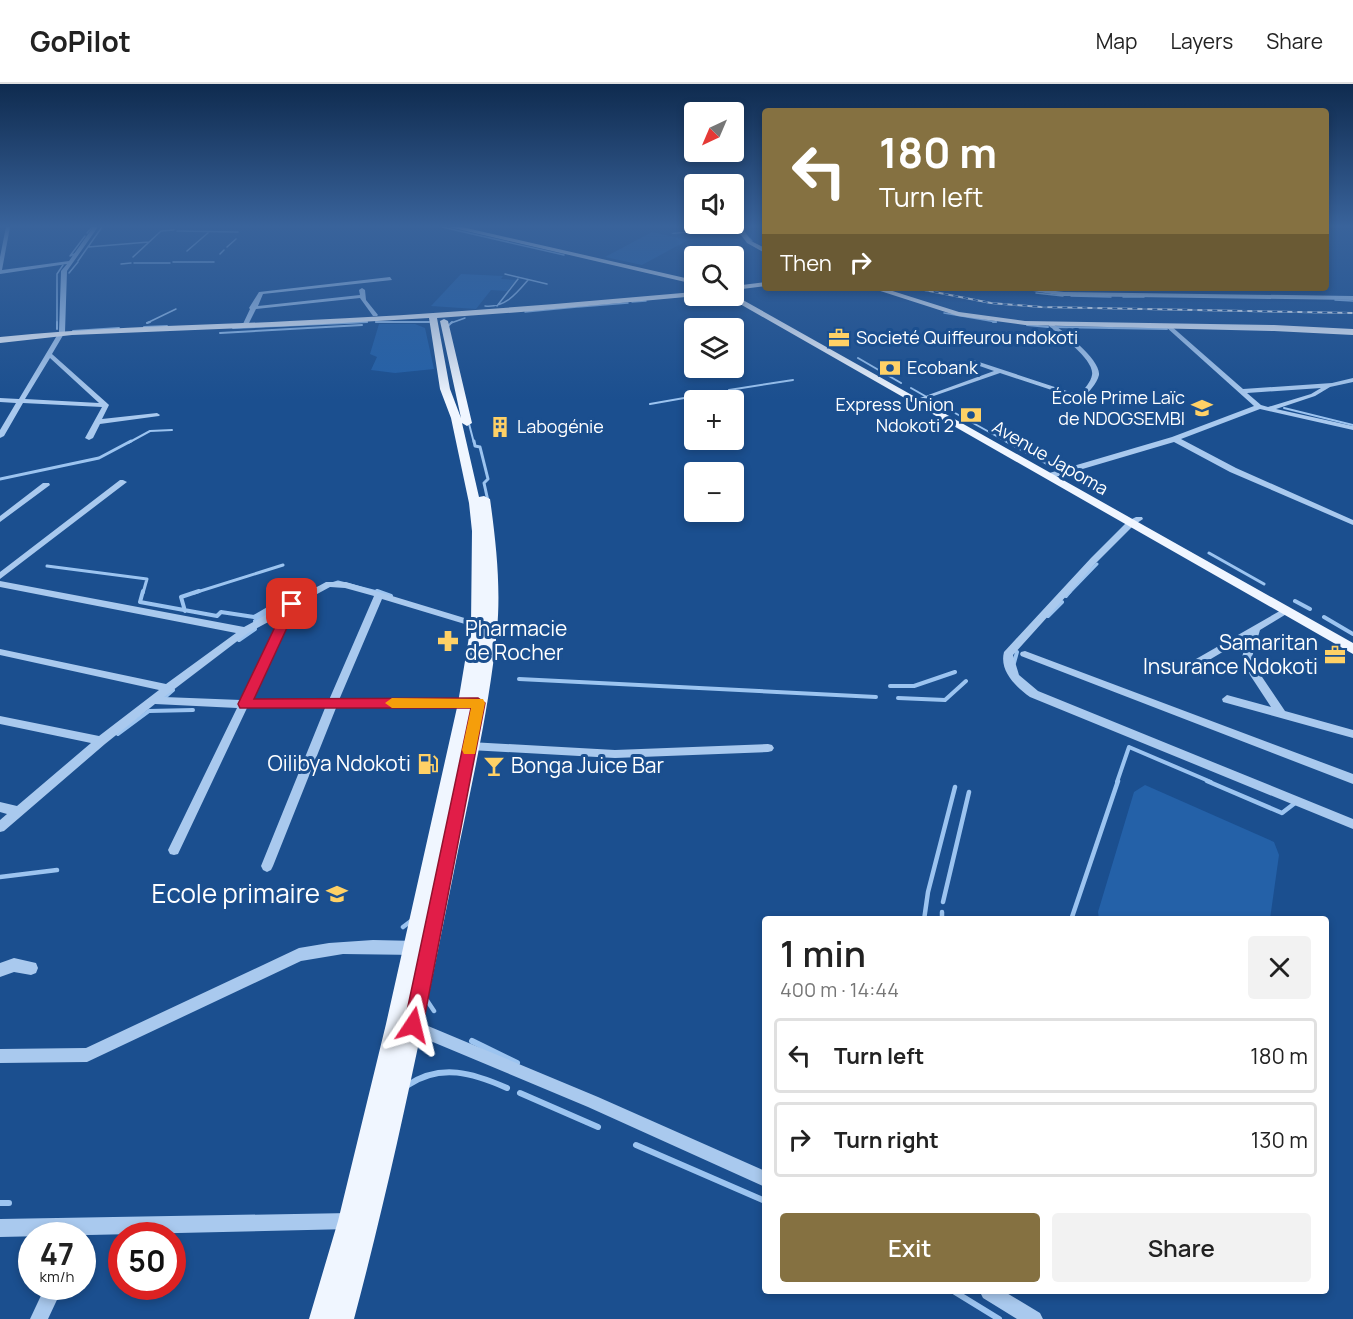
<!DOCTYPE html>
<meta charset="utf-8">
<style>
:root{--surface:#fff;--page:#f2f2f2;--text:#222;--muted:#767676;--line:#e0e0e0;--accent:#857141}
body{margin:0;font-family:Manrope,sans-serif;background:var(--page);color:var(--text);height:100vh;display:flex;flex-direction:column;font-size:22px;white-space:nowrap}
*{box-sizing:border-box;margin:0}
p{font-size:20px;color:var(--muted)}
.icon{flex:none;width:33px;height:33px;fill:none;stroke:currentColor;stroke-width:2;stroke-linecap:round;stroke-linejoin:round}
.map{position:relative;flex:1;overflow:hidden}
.side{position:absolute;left:762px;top:832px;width:567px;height:378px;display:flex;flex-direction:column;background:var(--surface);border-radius:6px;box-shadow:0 3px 9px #0003}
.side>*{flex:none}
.banner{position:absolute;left:762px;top:24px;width:567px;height:183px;border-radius:6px;box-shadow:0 3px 9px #0003;background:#857141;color:#fff;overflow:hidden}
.needle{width:39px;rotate:224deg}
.buttons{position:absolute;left:684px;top:18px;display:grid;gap:12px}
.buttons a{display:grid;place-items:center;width:60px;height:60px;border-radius:6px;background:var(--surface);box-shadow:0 3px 9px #0003;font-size:30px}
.speed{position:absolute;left:18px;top:1138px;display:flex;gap:12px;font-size:30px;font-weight:700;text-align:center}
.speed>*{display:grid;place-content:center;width:78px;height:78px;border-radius:50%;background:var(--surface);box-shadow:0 3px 9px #0003;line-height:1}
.speed small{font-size:15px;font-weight:400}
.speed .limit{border:9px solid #d22;background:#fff;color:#111}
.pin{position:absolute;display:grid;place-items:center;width:51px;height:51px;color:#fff;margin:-26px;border-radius:12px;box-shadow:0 3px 9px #0006}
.me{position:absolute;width:66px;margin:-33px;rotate:10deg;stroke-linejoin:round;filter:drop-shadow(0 0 4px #0008)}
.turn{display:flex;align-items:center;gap:21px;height:126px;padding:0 18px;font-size:27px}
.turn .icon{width:78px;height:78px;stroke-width:2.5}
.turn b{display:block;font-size:42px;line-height:51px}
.then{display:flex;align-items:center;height:57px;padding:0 18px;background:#0003;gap:12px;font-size:22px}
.round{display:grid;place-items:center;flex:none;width:63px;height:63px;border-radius:6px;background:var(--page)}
.headline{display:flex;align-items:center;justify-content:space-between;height:102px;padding:0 18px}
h1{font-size:36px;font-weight:600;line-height:45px}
.button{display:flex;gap:12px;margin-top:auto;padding:12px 18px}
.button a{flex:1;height:69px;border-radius:6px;background:var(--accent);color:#fff;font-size:24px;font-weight:600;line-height:69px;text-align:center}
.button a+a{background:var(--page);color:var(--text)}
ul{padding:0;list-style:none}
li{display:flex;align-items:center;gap:18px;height:75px;margin:0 12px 9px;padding:0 6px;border:3px solid var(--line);border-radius:6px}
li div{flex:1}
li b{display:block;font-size:22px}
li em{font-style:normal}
header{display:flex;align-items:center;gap:36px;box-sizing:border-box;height:84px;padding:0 30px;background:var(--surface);border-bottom:2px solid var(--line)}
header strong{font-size:28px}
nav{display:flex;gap:33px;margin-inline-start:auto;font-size:21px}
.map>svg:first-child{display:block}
.green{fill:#2461a8}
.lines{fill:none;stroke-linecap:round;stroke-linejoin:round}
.stream-far5{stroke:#9cc4f0;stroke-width:1.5}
.stream-far4{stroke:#9cc4f0;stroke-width:2}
.stream-far3{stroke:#9cc4f0;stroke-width:3}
.stream-far2{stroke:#9cc4f0;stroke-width:4}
.stream-far1{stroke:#9cc4f0;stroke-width:4.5}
.stream{stroke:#9cc4f0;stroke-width:6}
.minor{fill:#a9c9ee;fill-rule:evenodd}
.major{fill:#f0f6ff;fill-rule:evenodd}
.rail-casing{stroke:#fff;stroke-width:2}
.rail{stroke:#1b4f8f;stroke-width:1.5;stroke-dasharray:5;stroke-linecap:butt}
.route{fill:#e11d48;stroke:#92132f;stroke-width:1.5}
.slow{fill:#f59e0b}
.labels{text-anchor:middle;stroke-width:6;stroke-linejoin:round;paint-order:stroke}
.far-poi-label{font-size:18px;fill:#fff;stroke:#1b4f8f;text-anchor:start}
.far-street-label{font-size:18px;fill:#fff;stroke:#1b4f8f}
.poi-label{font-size:21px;fill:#fff;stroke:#1b4f8f;text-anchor:start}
.near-poi-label{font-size:26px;fill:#fff;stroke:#1b4f8f;text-anchor:end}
</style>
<header>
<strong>GoPilot</strong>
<nav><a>Map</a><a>Layers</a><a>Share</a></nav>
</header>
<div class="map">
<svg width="1353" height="1235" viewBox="0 0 1353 1235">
<rect width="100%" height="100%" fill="#1b4f8f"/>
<path class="green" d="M652,148L688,156L642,181L605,173Z
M461,190L503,192L501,195L517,196L507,207L491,206L476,225L431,222Z
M379,240H415L425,244L434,285L395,289L371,286L377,273L370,270Z
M1145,701L1274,758L1279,771L1270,835H1099L1098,828L1134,708Z"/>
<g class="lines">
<path class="stream-far5" d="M442,143L564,171
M177,147L238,148
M87,149L92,143
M747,152L752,157
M88,163L149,158
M227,163L236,155
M187,167L209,148
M77,169L70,172L85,152
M220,170L224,166
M133,173L161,147L174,146
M78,177L102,143
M173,178H214
M134,179H170
M121,180L131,179
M69,189L78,178
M505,190L547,200
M1036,209L1063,212
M1071,212L1111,213
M1123,213H1144
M1335,216L1353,217
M632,218L646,217
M485,222C505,224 516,210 528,196
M497,222L518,195
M578,223L628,219
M525,228L577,223
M944,229L996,238
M376,238H429
M57,239V190L63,181
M147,239L176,225
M344,239L367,238
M451,239L465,234"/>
<path class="stream-far4" d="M57,238V245
M376,238H429
M993,238H996
M147,239L150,238
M1027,241L1048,243
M144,243L167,242
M447,243L452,238
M1054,243L1167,245
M233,244L367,238
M73,247L119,244
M220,249L362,241
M858,274L901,299
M911,304L925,312
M729,306L793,296
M928,314L1009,359
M650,320L724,307
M1284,324L1353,341
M468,336L474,359
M128,359L150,347L172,346"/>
<path class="stream-far3" d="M474,357L475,362L480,363L488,395L484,399L488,417
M1006,357L1048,380
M0,395L99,374L131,357
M1209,469L1264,500
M47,482L147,495L143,509
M194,509L283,481
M296,509L308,502
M304,509L338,498L381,509
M1069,509L1097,480"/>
<path class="stream-far2" d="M143,507L140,518L217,532L221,528L254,533L299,507
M377,507L391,512
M1066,512L1070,507
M1295,517L1310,525
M185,527L181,513L199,507
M1048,532L1062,518
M1324,533L1353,550
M255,537L307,507
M239,556L255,545
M1014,579L1017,568
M519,595L876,613
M890,602H914L955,588
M165,613L173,606
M898,614L945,616L966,597
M118,650L149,627L193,626
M1117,698L1129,663L1211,698"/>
<path class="stream-far1" d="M1207,697L1282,729L1295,719
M0,793L57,786
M943,818L969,708
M942,828V836
M924,836L928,808L955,703
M1071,836L1118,697
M403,843L411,837
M426,915L434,927"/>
<path class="stream" d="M472,957L517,979
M408,1001C441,979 473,989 507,1004
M520,1009L598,1043
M636,1061L765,1117
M0,1119H9
M955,1208L999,1235"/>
<path class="minor" d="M6,143H10L2,186L69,177L93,143H98L67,187L65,248L52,270L108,320L109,321L102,335L157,329L160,331L159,332L100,340L93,354L89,356L85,354L102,323L23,319L4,352L0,354V346L16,319L0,318V314L19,315L59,248L61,187L67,180L0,190V173ZM50,274L99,319L25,315Z
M730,143L740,144L673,150L671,149Z
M390,193L392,196L263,210L258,222L360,211L359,206L362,204L365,206L366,216L378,231L377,232H373L360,214L256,225L247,243L242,242L250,225L249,224L259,208Z
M1015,204H1030L1064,208L1353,212V216L1064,212Z
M1051,239C1063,246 1101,276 1099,291C1097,300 1088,308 1083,315H1079L1000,289L925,315L920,314L994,287L971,279L970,278L973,276L1079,311C1084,305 1091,298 1092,291C1095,276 1060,251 1049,242V240Z
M1166,241H1170L1243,305L1332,299L1353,294V298L1330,303L1315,312L1276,325L1353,342V346L1260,325L1181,355L1236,384L1353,436V441L1230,388L1174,358L1052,394H1046V390L1172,353L1254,322L1166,243ZM1321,304L1311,310L1268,323L1261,321L1247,309Z
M120,396H123L127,398L0,495V488Z
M43,399H49L50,401L0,438V432Z
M1136,433H1142L1143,435L1134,441L1097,478L1013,571L1019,591L1038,607L1353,735V745L1030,613C1016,603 999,587 1004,568L1091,474L1128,437Z
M0,497L244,543L326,498H346L481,539L483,541L478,544L382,515L339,616L472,615L477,619L472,623L336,624L273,782L271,786L267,788L263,786L261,782L325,624H247L178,770L174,771L170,770L168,766L237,624L155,620L105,660L4,747L0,748V736L7,730L0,728V718L17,722L91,659L0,640V632L99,652L159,606L0,571V565L166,600L236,549L0,503ZM330,503L345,504L374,512L329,616H251L295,522ZM283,530L241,616L164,613L248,549Z
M1285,524L1288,525L1290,527L1288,529L1260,546L1252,573L1260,590L1285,627L1353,646V654L1223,618L1222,615L1227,611L1271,623L1250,591L1242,573L1248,553L1204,579L1200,581L1195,577L1196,575Z
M1025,567L1353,690V700L1021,572L1020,570L1021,568Z
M470,658L615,666L768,660L772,661L774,664L772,667L768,668L615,674L470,666L466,665L464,662L466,659Z
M373,856L417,857L422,859L424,864L422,869L417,871L343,870L301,877L87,978L0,979V965L86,964L299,864L329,859Z
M14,874L36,879L38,884L36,889L31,891L14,888L0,893V879Z
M409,934L598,1013L765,1087V1103L588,1023L404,946L402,941L404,936Z
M350,1129L356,1131L358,1137L356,1143L350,1145L0,1153V1135Z
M45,1203H63L48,1235H30Z
M980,1208H1005L1040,1229L1043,1235H1017L983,1214Z"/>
<path class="major" d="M449,143H462L694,196V200Z
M735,143H742L751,157L765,164V169L747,159Z
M765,198V202L734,206V202Z
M871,204H883L959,228L1025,237L1274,241L1353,245V251L1274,247L1025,241L958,232Z
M694,208L697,212L521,228L437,234L450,305L461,334L440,237L444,235L448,237L472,339L467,342L462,339L479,413L484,412L490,415C496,458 501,503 497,546C489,629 469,711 453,792C423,941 393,1089 354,1235H309L338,1137L386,940L458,619L471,541L472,447L469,419L451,334L440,305L429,234L290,242L72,251L0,259V253C97,243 193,242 290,237C425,231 560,220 694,208Z
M734,211L1353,559V570L726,212Z"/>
<defs>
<path id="rail" d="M914,204L991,219L1041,223L1353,229"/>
</defs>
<use href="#rail" class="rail-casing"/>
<use href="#rail" class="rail"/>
</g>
<linearGradient id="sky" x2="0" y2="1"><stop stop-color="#0f2b4f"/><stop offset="0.45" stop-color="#39639b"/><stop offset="1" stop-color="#39639b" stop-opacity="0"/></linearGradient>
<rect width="1353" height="316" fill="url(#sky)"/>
<path class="route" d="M292,516L298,520L254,615L478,614L485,619L423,941L420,948L413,951L407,948L404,941L471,624H240L238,620L286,520Z"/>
<path class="slow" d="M392,614L483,615L485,619L475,670H464L462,666L471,624H392L385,619Z"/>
<defs>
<symbol id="office-bare" viewBox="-9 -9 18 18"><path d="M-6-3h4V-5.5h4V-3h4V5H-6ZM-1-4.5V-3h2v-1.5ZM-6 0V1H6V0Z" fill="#ffd166" stroke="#1b4f8f" stroke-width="2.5" paint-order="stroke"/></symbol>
<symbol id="bank-bare" viewBox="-9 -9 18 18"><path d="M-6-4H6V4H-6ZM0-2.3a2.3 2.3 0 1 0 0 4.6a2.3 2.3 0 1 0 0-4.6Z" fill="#ffd166" stroke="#1b4f8f" stroke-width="2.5" paint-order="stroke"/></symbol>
<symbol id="school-bare" viewBox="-9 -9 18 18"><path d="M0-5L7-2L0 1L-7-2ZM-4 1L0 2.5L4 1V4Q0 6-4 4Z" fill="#ffd166" stroke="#1b4f8f" stroke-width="2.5" paint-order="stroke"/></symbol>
<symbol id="building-bare" viewBox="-9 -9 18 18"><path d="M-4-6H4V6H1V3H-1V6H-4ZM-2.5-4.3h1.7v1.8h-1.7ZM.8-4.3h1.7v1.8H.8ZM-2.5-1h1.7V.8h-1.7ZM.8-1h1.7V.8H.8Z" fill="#ffd166" stroke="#1b4f8f" stroke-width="2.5" paint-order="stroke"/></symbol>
<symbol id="pharmacy-bare" viewBox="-9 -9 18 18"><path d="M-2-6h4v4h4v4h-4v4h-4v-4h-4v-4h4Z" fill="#ffd166" stroke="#1b4f8f" stroke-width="2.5" paint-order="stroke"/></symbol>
<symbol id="fuel-bare" viewBox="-9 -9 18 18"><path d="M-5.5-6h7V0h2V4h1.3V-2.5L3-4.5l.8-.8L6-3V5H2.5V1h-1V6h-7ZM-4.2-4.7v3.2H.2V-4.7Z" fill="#ffd166" stroke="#1b4f8f" stroke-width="2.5" paint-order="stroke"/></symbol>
<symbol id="bar-bare" viewBox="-9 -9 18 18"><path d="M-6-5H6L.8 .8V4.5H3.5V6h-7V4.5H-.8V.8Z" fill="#ffd166" stroke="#1b4f8f" stroke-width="2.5" paint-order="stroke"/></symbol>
</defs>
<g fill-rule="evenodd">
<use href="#office-bare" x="824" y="239" width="30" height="30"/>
<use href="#bank-bare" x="875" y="269" width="30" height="30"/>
<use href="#school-bare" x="1187" y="309" width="30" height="30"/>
<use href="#bank-bare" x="956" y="316" width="30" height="30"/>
<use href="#building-bare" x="485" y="328" width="30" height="30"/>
<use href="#pharmacy-bare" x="433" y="542" width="30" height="30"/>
<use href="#office-bare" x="1320" y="556" width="30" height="30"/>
<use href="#fuel-bare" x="413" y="665" width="30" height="30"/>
<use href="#bar-bare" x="479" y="667" width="30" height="30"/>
<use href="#school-bare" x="322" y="795" width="30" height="30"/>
</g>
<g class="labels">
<g class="far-poi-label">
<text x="856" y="260">Societé Quiffeurou ndokoti</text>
<text x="907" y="290">Ecobank</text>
<text x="1185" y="320" text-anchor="end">École Prime Laïc<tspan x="1185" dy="21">de NDOGSEMBI</tspan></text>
<text x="954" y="327" text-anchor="end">Express Union<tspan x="954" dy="21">Ndokoti 2</tspan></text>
<text x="517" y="349">Labogénie</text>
</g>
<g class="far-street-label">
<text transform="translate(1050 374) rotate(30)" y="6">Avenue Japoma</text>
</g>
<g class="poi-label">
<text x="465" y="552">Pharmacie<tspan x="465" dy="24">de Rocher</tspan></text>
<text x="1318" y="566" text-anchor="end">Samaritan<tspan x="1318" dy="24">Insurance Ndokoti</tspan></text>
<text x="411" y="687" text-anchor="end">Oilibya Ndokoti</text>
<text x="511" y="689">Bonga Juice Bar</text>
</g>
<g class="near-poi-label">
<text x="320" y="819">Ecole primaire</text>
</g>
</g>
</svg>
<div class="buttons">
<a><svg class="needle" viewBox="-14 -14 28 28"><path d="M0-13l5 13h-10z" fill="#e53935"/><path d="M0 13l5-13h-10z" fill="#767676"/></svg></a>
<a><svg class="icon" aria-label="sound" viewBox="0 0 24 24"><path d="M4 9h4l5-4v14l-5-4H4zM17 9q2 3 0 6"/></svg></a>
<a><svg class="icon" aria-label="search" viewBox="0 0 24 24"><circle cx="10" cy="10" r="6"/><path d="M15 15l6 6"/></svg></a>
<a><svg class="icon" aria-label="layers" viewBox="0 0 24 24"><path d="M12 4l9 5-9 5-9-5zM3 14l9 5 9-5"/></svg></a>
<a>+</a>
<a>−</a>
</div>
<div class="speed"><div>47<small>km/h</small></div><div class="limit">50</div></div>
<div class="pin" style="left:292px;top:520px;background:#d93025"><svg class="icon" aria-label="arrive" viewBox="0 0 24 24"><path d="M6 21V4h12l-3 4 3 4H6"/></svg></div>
<svg class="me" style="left:413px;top:941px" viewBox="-20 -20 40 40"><path d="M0-17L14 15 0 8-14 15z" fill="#e11d48" stroke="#fff" stroke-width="4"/></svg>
<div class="banner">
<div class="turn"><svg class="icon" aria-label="left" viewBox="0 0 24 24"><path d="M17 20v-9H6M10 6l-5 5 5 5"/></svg><div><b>180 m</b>Turn left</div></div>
<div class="then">Then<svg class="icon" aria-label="right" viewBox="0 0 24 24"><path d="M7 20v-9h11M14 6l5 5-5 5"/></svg></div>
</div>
<section class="side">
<div class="headline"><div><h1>1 min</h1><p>400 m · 14:44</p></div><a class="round"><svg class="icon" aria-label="close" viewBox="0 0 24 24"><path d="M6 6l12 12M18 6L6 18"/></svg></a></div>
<ul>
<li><svg class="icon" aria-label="left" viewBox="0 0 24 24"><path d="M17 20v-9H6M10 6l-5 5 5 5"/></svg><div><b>Turn left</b></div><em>180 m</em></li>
<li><svg class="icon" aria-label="right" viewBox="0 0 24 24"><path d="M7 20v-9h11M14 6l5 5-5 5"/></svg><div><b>Turn right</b></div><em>130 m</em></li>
</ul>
<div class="button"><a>Exit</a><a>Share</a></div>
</section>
</div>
